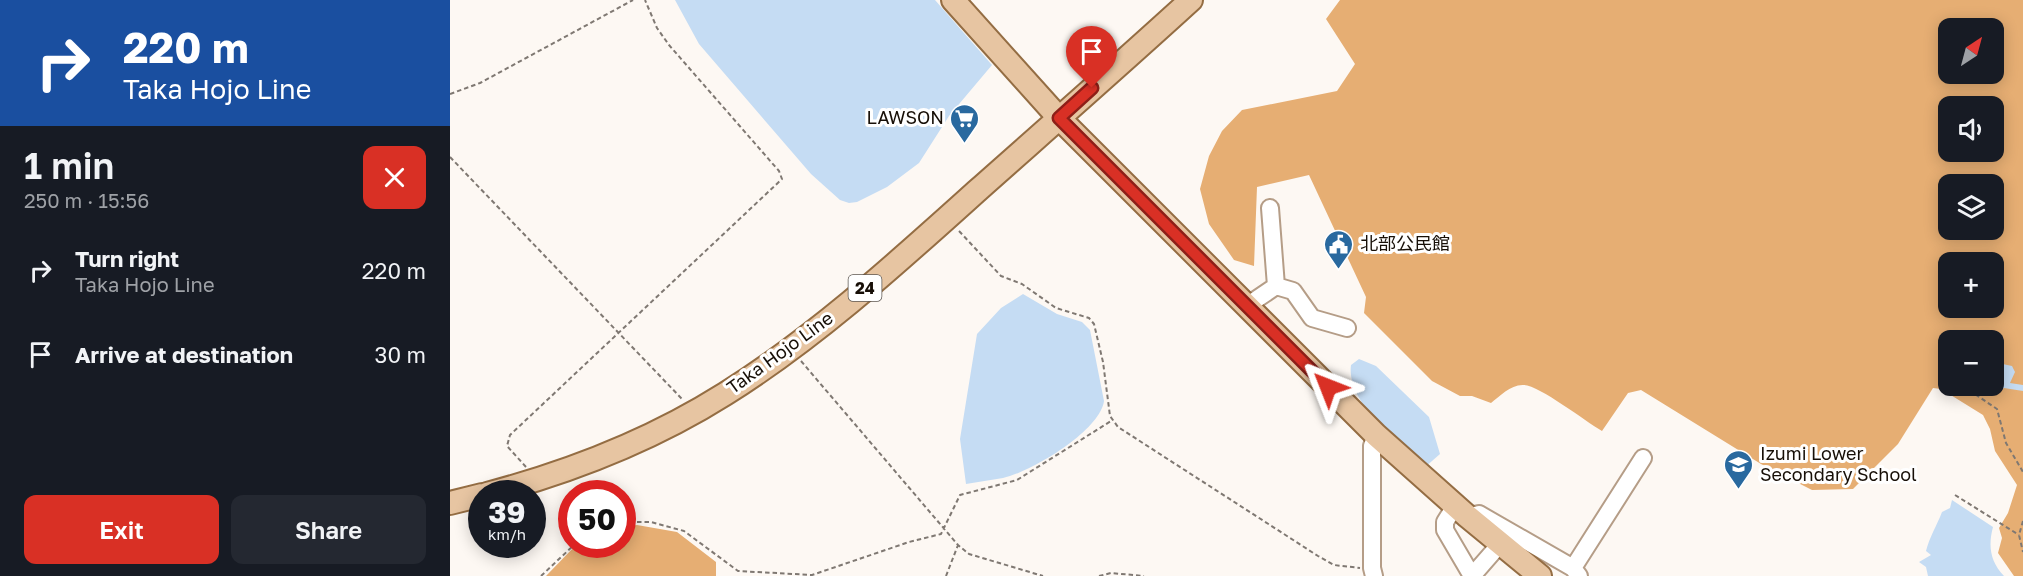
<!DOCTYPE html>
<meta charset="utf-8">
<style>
:root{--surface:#171b24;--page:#242831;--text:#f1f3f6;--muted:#9ea1a6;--accent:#d93025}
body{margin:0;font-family:"Golos Text","Noto Sans JP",sans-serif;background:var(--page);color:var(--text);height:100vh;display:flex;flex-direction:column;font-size:22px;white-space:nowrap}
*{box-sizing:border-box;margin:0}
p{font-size:20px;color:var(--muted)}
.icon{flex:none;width:33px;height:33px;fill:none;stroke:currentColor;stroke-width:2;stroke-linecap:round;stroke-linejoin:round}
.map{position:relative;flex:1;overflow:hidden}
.drawer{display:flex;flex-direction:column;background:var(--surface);width:450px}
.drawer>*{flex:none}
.hud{background:#1a4fa0;color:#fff;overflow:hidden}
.needle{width:39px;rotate:36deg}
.controls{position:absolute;left:1488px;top:18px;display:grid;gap:12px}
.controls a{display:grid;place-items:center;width:66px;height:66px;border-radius:12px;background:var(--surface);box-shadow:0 3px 15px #0003;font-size:30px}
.speed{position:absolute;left:18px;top:480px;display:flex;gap:12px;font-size:30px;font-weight:700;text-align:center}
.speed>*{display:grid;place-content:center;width:78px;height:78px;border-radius:50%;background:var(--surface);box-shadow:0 3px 15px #0003;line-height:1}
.speed small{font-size:15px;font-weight:400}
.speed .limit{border:9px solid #d22;background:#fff;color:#111}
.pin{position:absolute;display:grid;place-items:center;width:51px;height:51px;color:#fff;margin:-62px -26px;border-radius:50% 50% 50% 0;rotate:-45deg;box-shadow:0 0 6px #0007}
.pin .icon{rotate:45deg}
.me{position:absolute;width:66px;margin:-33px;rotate:315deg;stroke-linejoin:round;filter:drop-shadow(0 0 4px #0008)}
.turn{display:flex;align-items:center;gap:21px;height:126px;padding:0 24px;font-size:27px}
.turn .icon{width:78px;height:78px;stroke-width:2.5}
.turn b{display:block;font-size:42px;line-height:51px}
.round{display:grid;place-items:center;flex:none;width:63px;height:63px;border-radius:12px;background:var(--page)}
.summary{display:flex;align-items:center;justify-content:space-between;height:102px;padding:0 24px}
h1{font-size:36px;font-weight:600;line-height:45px}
.cta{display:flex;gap:12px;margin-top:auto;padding:12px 24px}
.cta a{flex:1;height:69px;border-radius:12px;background:var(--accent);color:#fff;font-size:24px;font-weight:600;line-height:69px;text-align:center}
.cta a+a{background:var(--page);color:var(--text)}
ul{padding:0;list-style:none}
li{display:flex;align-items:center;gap:18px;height:84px;padding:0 24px}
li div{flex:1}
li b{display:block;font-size:22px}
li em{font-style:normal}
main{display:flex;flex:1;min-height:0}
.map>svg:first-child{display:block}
.forest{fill:#e6ae73;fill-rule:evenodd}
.water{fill:#c5dcf3}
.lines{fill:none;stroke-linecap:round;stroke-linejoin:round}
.minor-casing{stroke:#b59d87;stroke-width:20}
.major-casing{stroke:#946d43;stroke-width:26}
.path{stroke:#7f7872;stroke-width:2;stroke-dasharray:4.5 3;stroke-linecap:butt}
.minor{stroke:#fff;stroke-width:16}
.major{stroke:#e7c5a2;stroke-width:22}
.route-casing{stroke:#8d1f18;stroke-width:15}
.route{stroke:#d93025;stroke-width:10}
.labels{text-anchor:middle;stroke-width:6;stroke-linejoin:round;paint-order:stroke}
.shield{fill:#fff;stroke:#5d5751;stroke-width:1.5}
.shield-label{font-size:16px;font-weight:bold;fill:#170f07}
.poi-label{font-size:18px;fill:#170f07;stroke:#fff;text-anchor:start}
.street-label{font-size:18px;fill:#170f07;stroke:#fff}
</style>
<main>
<section class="drawer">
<div class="hud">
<div class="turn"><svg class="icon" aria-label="right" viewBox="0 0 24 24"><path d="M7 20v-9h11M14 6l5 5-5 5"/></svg><div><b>220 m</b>Taka Hojo Line</div></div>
</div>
<div class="summary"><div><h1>1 min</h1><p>250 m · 15:56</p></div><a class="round" style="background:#d93025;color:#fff"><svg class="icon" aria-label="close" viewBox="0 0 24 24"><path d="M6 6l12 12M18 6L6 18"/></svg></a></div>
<ul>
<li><svg class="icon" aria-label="right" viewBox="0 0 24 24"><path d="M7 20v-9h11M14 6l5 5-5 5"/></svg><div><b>Turn right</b><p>Taka Hojo Line</p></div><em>220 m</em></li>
<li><svg class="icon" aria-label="arrive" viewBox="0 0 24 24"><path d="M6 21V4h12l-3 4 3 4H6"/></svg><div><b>Arrive at destination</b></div><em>30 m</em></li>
</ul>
<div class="cta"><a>Exit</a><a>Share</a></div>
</section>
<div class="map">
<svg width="1573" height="576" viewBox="0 0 1573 576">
<rect width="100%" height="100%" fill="#fdf8f3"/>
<path class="forest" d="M890,0H1573V576H1564L1548,553L1552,538L1549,528L1558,513L1567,485L1545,451L1540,429L1533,415L1491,389L1483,388L1448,444L1403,489L1362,490L1311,464L1191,390L1178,393L1152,431C1135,421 1090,386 1074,385C1061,384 1050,396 1041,403L1022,396H1010L982,381L914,313L916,297L859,175L807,187L804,266L784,260L759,224L750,189L759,156L772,131L792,110L887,91L905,64L876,19ZM1498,28H1544V74H1498ZM1498,106H1544V152H1498ZM1498,184H1544V230H1498ZM1498,262H1544V308H1498ZM1498,340H1544V386H1498Z
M187,525L227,532L266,562V576H96L125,546L172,544L173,527Z"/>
<path class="water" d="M225,0H485L542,65L499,116L469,163L437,187L407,202L399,203L390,200L361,174L249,44Z
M573,294L607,314L632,322L640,330L654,401C650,431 581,472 553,478C541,480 528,482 516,484L510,439L527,334L551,308Z
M909,359L926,366L979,417L990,454L974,468C949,444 896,402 901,365Z
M1544,359L1548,363L1562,366L1565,372L1560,383L1573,385V391L1554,388L1546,395L1527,386H1544Z
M1502,500L1543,527C1538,546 1540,561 1554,576H1478L1476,567L1469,562L1481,555L1476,551C1479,538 1487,525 1492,512L1500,508Z"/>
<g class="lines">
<defs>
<path id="minor" d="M826,286L843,291L862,318L897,328
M798,305L826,286L820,208
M1005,506L995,522V530L1022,576
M1020,516L1029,514L1123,568L1129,576
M1123,568L1193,458
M924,576L922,568V446L926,435
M1022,576L1050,544"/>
<path id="major" d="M503,0L609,118L926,435L1017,516L1090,576
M37,494C120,472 202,440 275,394C366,337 448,262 528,190C599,127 671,64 741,0
M0,503L32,495"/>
</defs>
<use href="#minor" class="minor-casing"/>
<use href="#major" class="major-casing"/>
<path class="path" d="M0,94L30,83L183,0
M0,157L232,399
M509,231L551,276L572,284L606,308L639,318L644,324L653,362L660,416L668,427L868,556L884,565L910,568
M351,361L508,545L519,554L593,576
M1513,386L1547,409L1556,443L1573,472
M76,467L57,446L60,435L332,179L329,171L219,45L207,28L195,0
M1505,495L1569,535
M1573,521L1569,535L1573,552
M172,522H201L234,531L288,571L362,575L459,542L491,534L510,495L567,480L661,421
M91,576L125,544
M496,576L508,545
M649,576L661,573L694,576"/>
<use href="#minor" class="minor"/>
<use href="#major" class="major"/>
</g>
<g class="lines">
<defs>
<path id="route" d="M642,88L609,118L878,387"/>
</defs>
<use href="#route" class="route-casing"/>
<use href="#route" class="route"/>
</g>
<defs>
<symbol id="supermarket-pin" viewBox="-11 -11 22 30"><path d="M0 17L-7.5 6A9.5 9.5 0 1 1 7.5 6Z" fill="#29699f" stroke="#fff"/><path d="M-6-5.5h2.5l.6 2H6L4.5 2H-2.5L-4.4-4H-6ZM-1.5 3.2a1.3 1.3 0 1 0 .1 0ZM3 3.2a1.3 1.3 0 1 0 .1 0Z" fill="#fff"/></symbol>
<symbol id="civic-pin" viewBox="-11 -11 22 30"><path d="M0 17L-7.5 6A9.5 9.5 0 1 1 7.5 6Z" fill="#29699f" stroke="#fff"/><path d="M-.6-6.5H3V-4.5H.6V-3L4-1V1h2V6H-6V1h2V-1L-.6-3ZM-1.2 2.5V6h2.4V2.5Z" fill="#fff"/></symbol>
<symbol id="school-pin" viewBox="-11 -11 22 30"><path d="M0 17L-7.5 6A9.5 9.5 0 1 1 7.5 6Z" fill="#29699f" stroke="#fff"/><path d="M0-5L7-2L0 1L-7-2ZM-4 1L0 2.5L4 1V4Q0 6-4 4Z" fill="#fff"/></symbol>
</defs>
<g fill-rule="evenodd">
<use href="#supermarket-pin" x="498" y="102" width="33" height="45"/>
<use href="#civic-pin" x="872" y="228" width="33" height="45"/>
<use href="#school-pin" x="1272" y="448" width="33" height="45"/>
</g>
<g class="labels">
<rect class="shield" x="398.5" y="275" width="33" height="26" rx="4.5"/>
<g class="shield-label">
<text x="415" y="294">24</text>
</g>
<g class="poi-label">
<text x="494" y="124" text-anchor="end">LAWSON</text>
<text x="910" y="250">北部公民館</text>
<text x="1310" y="460">Izumi Lower<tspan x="1310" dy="21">Secondary School</tspan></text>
</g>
<g class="street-label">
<text transform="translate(330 353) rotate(-36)" y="6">Taka Hojo Line</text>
</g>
</g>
</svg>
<div class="controls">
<a><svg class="needle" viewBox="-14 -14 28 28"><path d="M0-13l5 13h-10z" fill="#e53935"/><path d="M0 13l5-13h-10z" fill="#9ea1a6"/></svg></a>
<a><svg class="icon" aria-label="sound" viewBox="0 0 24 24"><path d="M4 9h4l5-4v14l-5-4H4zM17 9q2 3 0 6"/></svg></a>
<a><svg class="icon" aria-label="layers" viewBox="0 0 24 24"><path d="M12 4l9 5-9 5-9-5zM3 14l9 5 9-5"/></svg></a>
<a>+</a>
<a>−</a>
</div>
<div class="speed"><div>39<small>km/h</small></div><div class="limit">50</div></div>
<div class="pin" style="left:642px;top:88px;background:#d93025"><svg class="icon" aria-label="arrive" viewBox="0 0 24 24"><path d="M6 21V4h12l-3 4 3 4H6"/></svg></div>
<svg class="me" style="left:878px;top:387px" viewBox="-20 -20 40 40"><path d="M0-17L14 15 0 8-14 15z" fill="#d93025" stroke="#fff" stroke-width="4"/></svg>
</div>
</main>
